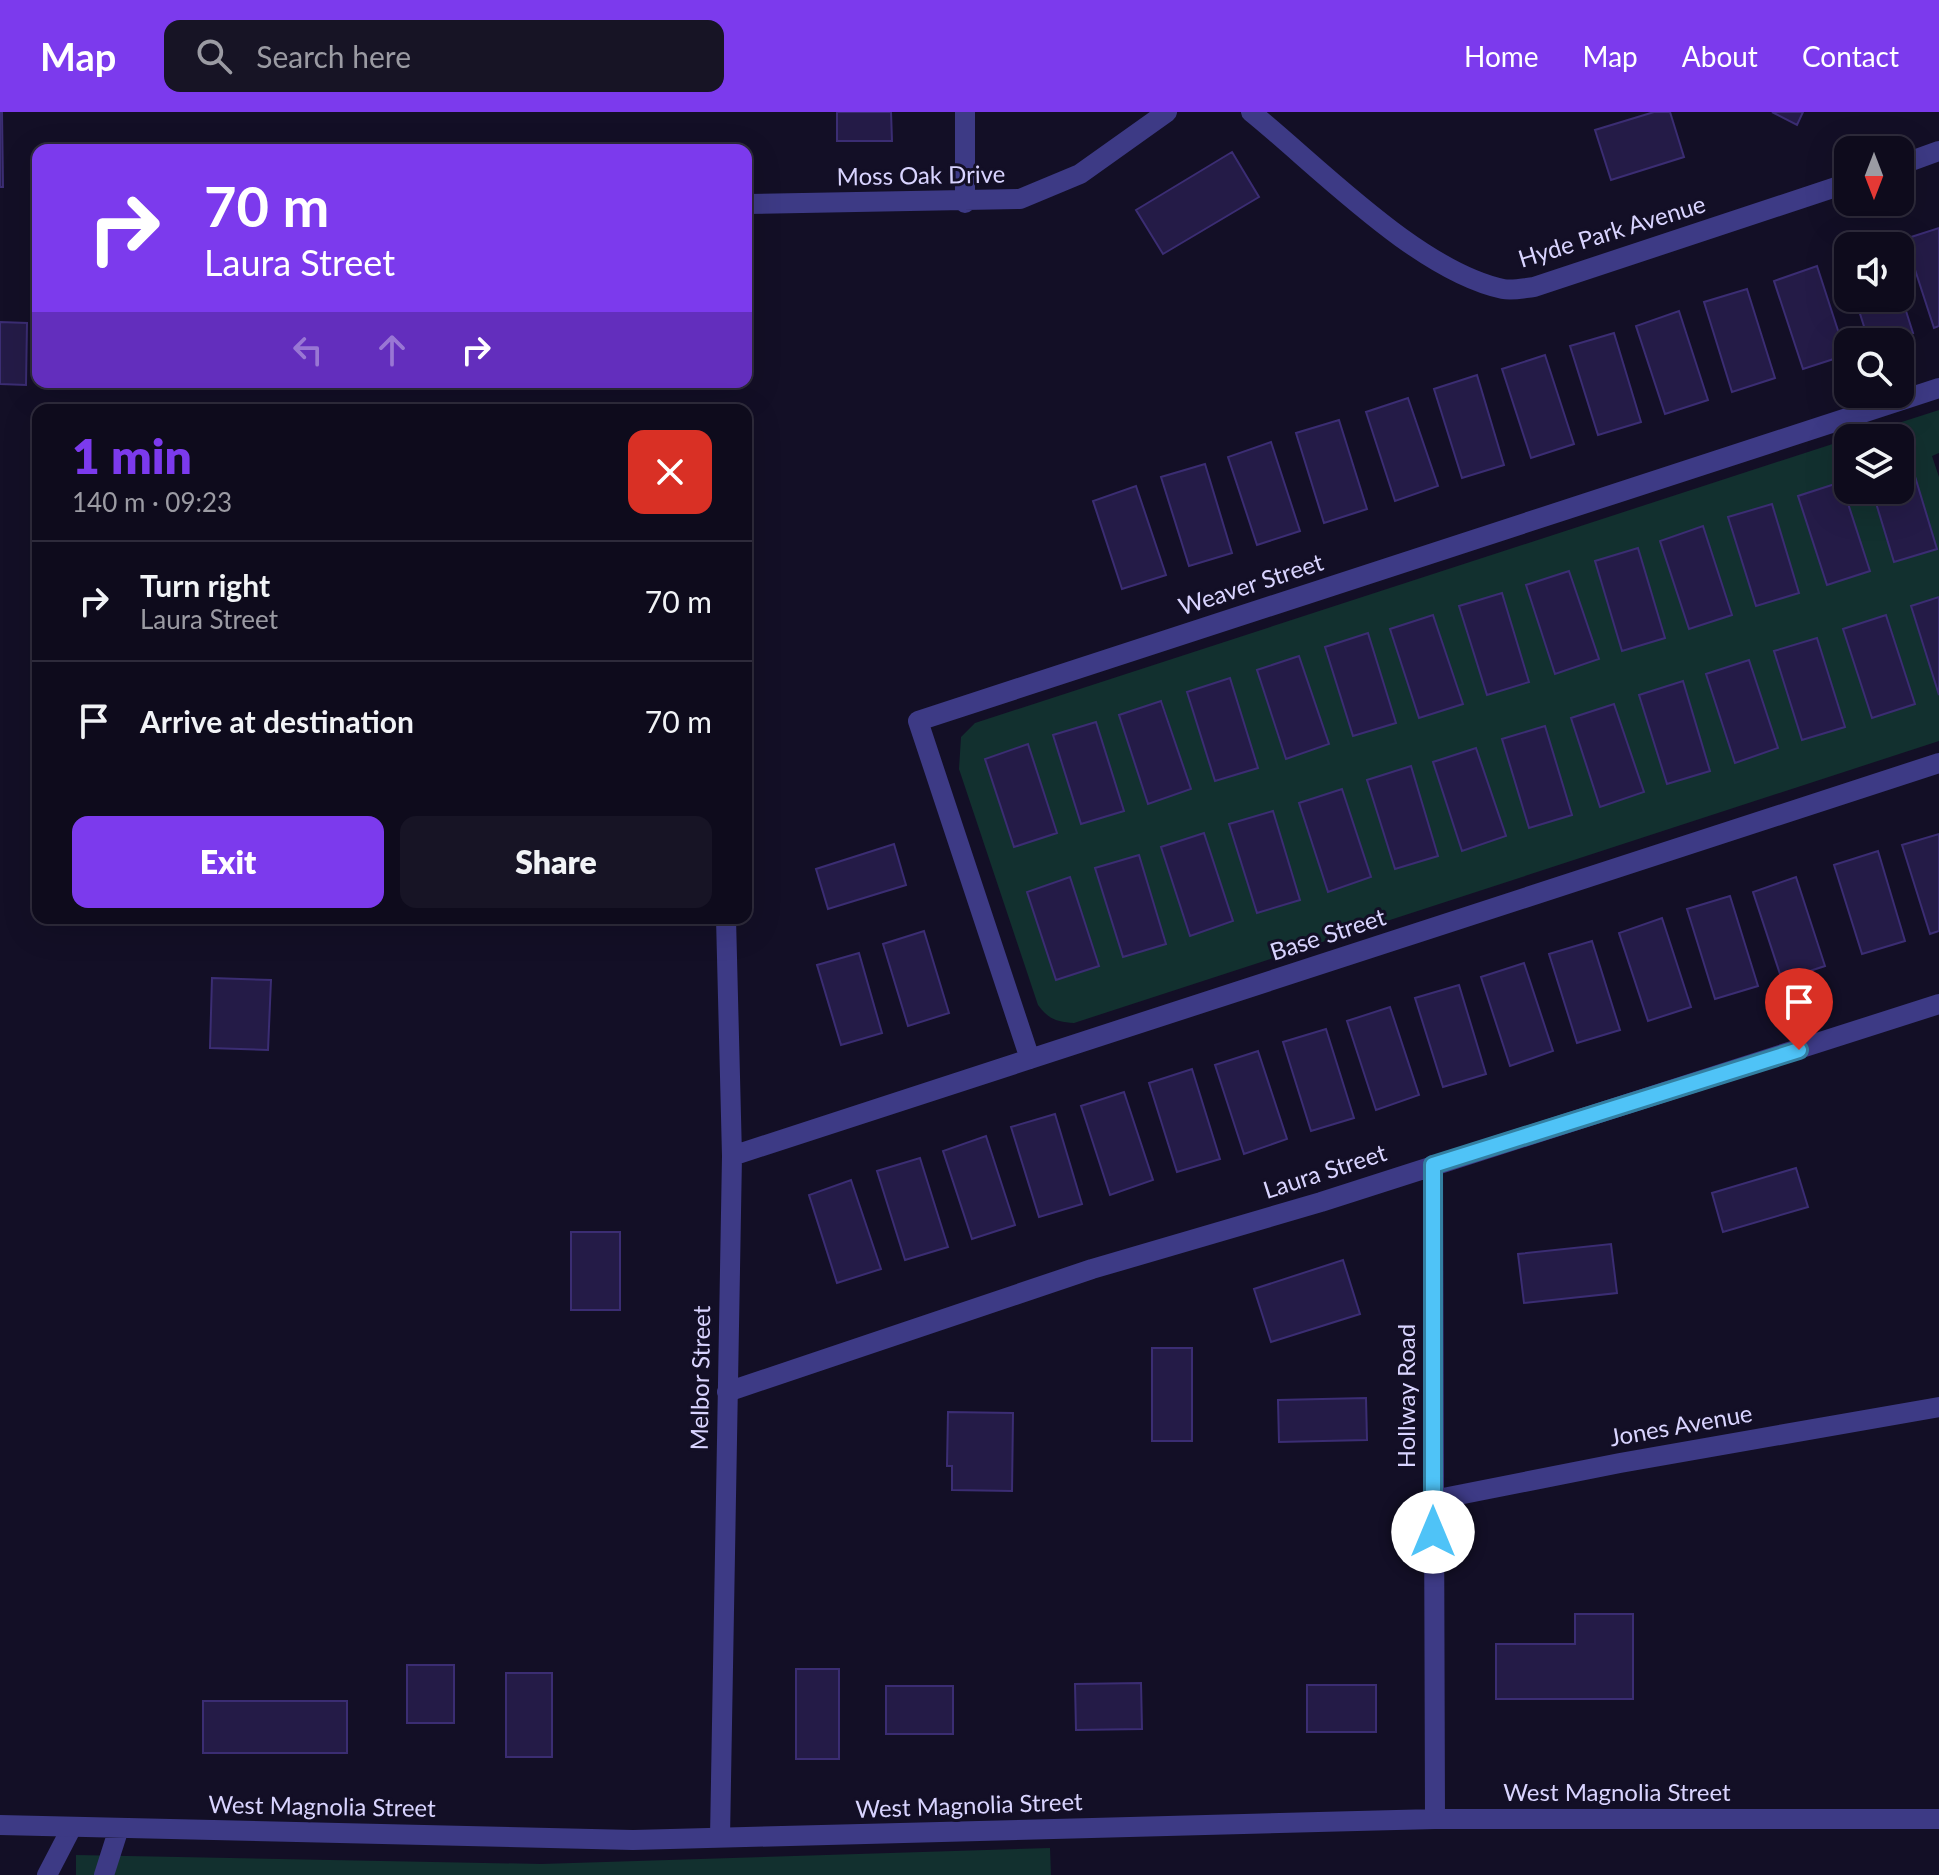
<!DOCTYPE html>
<meta charset="utf-8">
<style>
:root{--surface:#0e0b1c;--page:#171425;--text:#f1f3f6;--muted:#9b9ba3;--line:#2e2b3b;--accent:#7c3aed}
body{margin:0;font-family:Lato,sans-serif;background:var(--page);color:var(--text);height:100vh;display:flex;flex-direction:column;font-size:30px;white-space:nowrap}
*{box-sizing:border-box;margin:0}
p{font-size:26px;color:var(--muted)}
.icon{flex:none;width:44px;height:44px;fill:none;stroke:currentColor;stroke-width:2;stroke-linecap:round;stroke-linejoin:round}
.map{position:relative;flex:1;overflow:hidden}
.details{position:absolute;left:32px;top:292px;width:720px;height:520px;display:flex;flex-direction:column;background:var(--surface);border-radius:16px;box-shadow:0 8px 32px #0002,0 0 0 2px var(--line)}
.details>*{flex:none}
.top-card{position:absolute;left:32px;top:32px;width:720px;height:244px;border-radius:16px;box-shadow:0 8px 32px #0002,0 0 0 2px var(--line);background:#7c3aed;color:#fff;overflow:hidden}
.needle{width:52px;rotate:180deg}
.buttons{position:absolute;left:1834px;top:24px;display:grid;gap:16px}
.buttons a{display:grid;place-items:center;width:80px;height:80px;border-radius:16px;background:var(--surface);box-shadow:0 8px 32px #0002,0 0 0 2px var(--line);font-size:40px}
.pin{position:absolute;display:grid;place-items:center;width:68px;height:68px;color:#fff;margin:-82px -34px;border-radius:50% 50% 50% 0;rotate:-45deg;box-shadow:0 0 8px #0007}
.pin .icon{rotate:45deg}
.me{position:absolute;width:88px;margin:-44px;rotate:0deg;stroke-linejoin:round;filter:drop-shadow(0 0 6px #0008)}
.turn{display:flex;align-items:center;gap:28px;height:168px;padding:0 40px;font-size:36px}
.turn .icon{width:104px;height:104px;stroke-width:2.5}
.turn b{display:block;font-size:56px;line-height:68px}
.lanes{display:flex;align-items:center;height:76px;padding:0 40px;background:#0003;justify-content:center;gap:40px;direction:ltr}
.lanes .off{opacity:.35}
.round{display:grid;place-items:center;flex:none;width:84px;height:84px;border-radius:16px;background:var(--page)}
.headline{display:flex;align-items:center;justify-content:space-between;height:136px;padding:0 40px}
h1{font-size:48px;font-weight:800;line-height:60px;color:var(--accent)}
.cta{display:flex;gap:16px;margin-top:auto;padding:16px 40px}
.cta a{flex:1;height:92px;border-radius:16px;background:var(--accent);color:#fff;font-size:32px;font-weight:800;line-height:92px;text-align:center}
.cta a+a{background:var(--page);color:var(--text)}
ul{padding:0;list-style:none}
li{display:flex;align-items:center;gap:24px;height:120px;padding:0 40px;border-top:2px solid var(--line)}
li div{flex:1}
li b{display:block;font-size:30px}
li em{font-style:normal}
header{display:flex;align-items:center;gap:48px;box-sizing:border-box;height:112px;padding:0 40px;background:var(--accent);color:#fff}
header strong{font-size:38px}
nav{display:flex;gap:44px;margin-inline-start:auto;font-size:28px}
.search{width:560px;height:72px;background:var(--page);display:flex;align-items:center;gap:20px;box-sizing:border-box;padding:0 28px;border-radius:16px;color:var(--muted);font-size:30px}
.map>svg:first-child{display:block}
.green{fill:#12302f;fill-rule:evenodd}
.building{fill:#241b47;stroke:#3b2d73;stroke-width:2}
.lines{fill:none;stroke-linecap:round;stroke-linejoin:round}
.service{stroke:#3d3a85;stroke-width:20}
.minor{stroke:#3d3a85;stroke-width:20}
.route-casing{stroke:#337fa1;stroke-width:20}
.route{stroke:#4fc3f7;stroke-width:14}
.labels{text-anchor:middle;stroke-width:6;stroke-linejoin:round;paint-order:stroke}
.street-label{font-size:24px;fill:#d9d4ff;stroke:#130f26}
</style>
<header>
<strong>Map</strong>
<div class="search"><svg class="icon" aria-label="search" viewBox="0 0 24 24"><circle cx="10" cy="10" r="6"/><path d="M15 15l6 6"/></svg>Search here</div>
<nav><a>Home</a><a>Map</a><a>About</a><a>Contact</a></nav>
</header>
<div class="map">
<svg width="1939" height="1763" viewBox="0 0 1939 1763">
<rect width="100%" height="100%" fill="#130f26"/>
<path class="green" d="M1939,298V341L1932,344L1939,365V485L1911,494L1939,583V629L1074,911C1057,910 1048,907 1038,893L959,657L961,625L975,611L1848,327V378H1872L1894,450L1937,437L1910,348L1900,351V326H1852ZM1772,392L1799,481L1756,494L1729,405ZM1703,415L1732,503L1689,517L1660,429ZM1638,436L1665,526L1622,538L1595,450ZM1569,459L1598,547L1526,473ZM1502,481L1529,570L1487,583L1459,494ZM1433,503L1463,591L1391,517ZM1886,503L1915,591L1873,606L1843,518ZM1368,522L1395,610L1353,624L1325,535ZM1817,526L1844,614L1802,628L1774,539ZM1299,544L1329,632L1285,646L1257,558ZM1748,548L1778,636L1735,651L1706,562ZM1230,567L1257,655L1215,668L1187,579ZM1683,570L1710,658L1668,672ZM1162,589L1191,677L1147,691L1119,603ZM1614,592L1643,680L1572,606ZM1096,610L1123,699L1081,712L1053,624ZM1544,614L1572,703L1530,716L1502,627ZM1027,632L1057,721L1014,735L985,647ZM1476,636L1505,724L1463,739L1434,650ZM1411,655L1438,743L1437,744L1367,668ZM1342,677L1371,765L1328,779L1299,691ZM1273,700L1300,788L1257,801ZM1204,721L1233,809L1190,824L1161,735ZM1139,743L1166,832L1123,845L1096,756ZM1070,766L1099,853L1057,868L1027,780Z
M1050,1736L1051,1763H76V1743L541,1752Z"/>
<path class="building" d="M0,0H2L3,75H0Z
M837,0H891L892,29H837Z
M1654,0H1670L1684,45L1611,68L1595,18Z
M1772,0H1803L1797,13Z
M1232,40L1259,85L1163,142L1136,98Z
M1939,116V214L1934,216L1905,127Z
M1817,154L1846,243L1803,257L1774,169Z
M1747,177L1775,266L1732,280L1704,190Z
M1900,180L1913,221L1885,230H1869L1855,186H1900Z
M1679,199L1708,288L1665,302L1636,214Z
M0,210L27,211L26,273L0,272Z
M1614,221L1641,310L1598,323L1570,234Z
M1545,243L1574,332L1531,346L1502,257Z
M1477,263L1504,353L1462,366L1434,277Z
M1408,286L1438,374L1395,389L1366,300Z
M1339,308L1367,397L1324,411L1296,321Z
M1271,330L1300,419L1257,433L1228,345Z
M1910,348L1937,437L1894,450L1872,378H1900V351Z
M1205,352L1232,441L1189,454L1161,365Z
M1841,370L1870,459L1827,473L1798,384Z
M1136,374L1166,463L1122,477L1093,389Z
M1772,392L1799,481L1756,494L1728,405Z
M1703,414L1732,503L1689,517L1660,429Z
M1638,436L1665,526L1622,539L1595,449Z
M1569,459L1599,547L1555,562L1526,473Z
M1502,481L1529,570L1487,583L1459,494Z
M1939,485V583L1911,494Z
M1433,503L1463,592L1419,606L1390,517Z
M1886,503L1915,592L1872,606L1843,517Z
M1368,521L1396,611L1353,624L1325,535Z
M1817,526L1845,615L1802,628L1774,539Z
M1299,544L1329,632L1286,647L1257,558Z
M1749,548L1778,636L1735,651L1706,562Z
M1230,566L1258,656L1215,669L1187,580Z
M1683,569L1710,659L1667,672L1639,583Z
M1161,589L1191,677L1148,692L1119,603Z
M1614,592L1644,680L1600,695L1571,606Z
M1096,610L1124,699L1081,712L1053,623Z
M1545,614L1572,703L1529,716L1502,627Z
M1028,632L1057,721L1014,735L985,647Z
M1476,636L1506,724L1462,739L1433,650Z
M1411,654L1438,744L1395,757L1367,668Z
M1342,677L1371,765L1328,780L1299,691Z
M1273,699L1300,788L1257,801L1229,712Z
M1204,721L1233,809L1190,824L1161,735Z
M1939,722V819L1930,822L1902,733Z
M894,732L906,773L828,797L816,757Z
M1878,739L1905,829L1862,842L1834,753Z
M1139,743L1166,832L1123,845L1095,756Z
M1070,765L1099,854L1056,868L1027,780Z
M1796,765L1825,854L1782,868L1753,780Z
M1730,784L1758,874L1715,887L1687,797Z
M1662,806L1691,895L1648,909L1619,821Z
M924,819L949,901L908,914L883,832Z
M1592,829L1620,918L1577,931L1549,842Z
M859,841L882,921L841,933L817,853Z
M1524,851L1553,939L1510,954L1481,865Z
M212,866L271,868L268,938L210,936Z
M1459,873L1486,962L1443,975L1415,886Z
M1390,895L1419,983L1376,998L1347,909Z
M1326,917L1354,1006L1311,1019L1283,930Z
M1258,939L1287,1027L1244,1042L1215,953Z
M1192,957L1220,1047L1177,1060L1149,971Z
M1124,980L1153,1068L1110,1083L1081,994Z
M1055,1002L1082,1092L1039,1105L1011,1015Z
M986,1024L1015,1113L972,1127L943,1039Z
M920,1046L948,1135L905,1148L877,1059Z
M1796,1056L1808,1095L1723,1120L1712,1081Z
M851,1068L881,1157L837,1171L809,1083Z
M571,1120H620V1198H571Z
M1611,1132L1617,1181L1524,1191L1518,1142Z
M1343,1148L1360,1202L1271,1230L1254,1177Z
M1152,1236H1192V1329H1152Z
M1366,1286L1367,1328L1279,1330L1278,1288Z
M948,1300L1013,1301L1012,1379L952,1378V1354H947Z
M1575,1502H1633V1587H1496V1532H1575Z
M407,1553H454V1611H407Z
M796,1557H839V1647H796Z
M506,1561H552V1645H506Z
M1141,1571L1142,1617L1076,1618L1075,1572Z
M1307,1573H1376V1620H1307Z
M886,1574H953V1622H886Z
M203,1589H347V1641H203Z"/>
<g class="lines">
<path class="service" d="M47,1763L72,1715"/>
<path class="minor" d="M1251,0C1318,54 1418,159 1503,177C1513,179 1524,176 1534,175L1848,71
M1900,53L1939,39
M965,91V0
M746,92L1020,87L1080,62L1167,0
M1030,947L918,609L1939,276
M732,1044L1939,651
M1433,1053L1435,1707
M727,1280L1092,1157L1321,1090L1939,892
M1433,1388L1620,1351L1939,1295
M0,1713L633,1728L1435,1707H1939
M720,1726L732,1044L726,806
M104,1763L119,1716"/>
</g>
<g class="lines">
<defs>
<path id="route" d="M1433,1420V1053L1799,938"/>
</defs>
<use href="#route" class="route-casing"/>
<use href="#route" class="route"/>
</g>
<g class="labels">
<g class="street-label">
<text transform="translate(921 64) rotate(-1)" y="8">Moss Oak Drive</text>
<text transform="translate(1612 120) rotate(-17)" y="8">Hyde Park Avenue</text>
<text transform="translate(1251 473) rotate(-18)" y="8">Weaver Street</text>
<text transform="translate(1328 823) rotate(-18)" y="8">Base Street</text>
<text transform="translate(1325 1060) rotate(-18)" y="8">Laura Street</text>
<text transform="translate(701 1266) rotate(-89)" y="8">Melbor Street</text>
<text transform="translate(1407 1284) rotate(-90)" y="8">Hollway Road</text>
<text transform="translate(1681 1314) rotate(-10)" y="8">Jones Avenue</text>
<text x="1617" y="1689">West Magnolia Street</text>
<text transform="translate(969 1694) rotate(-2)" y="8">West Magnolia Street</text>
<text transform="translate(322 1695) rotate(1)" y="8">West Magnolia Street</text>
</g>
</g>
</svg>
<div class="buttons">
<a><svg class="needle" viewBox="-14 -14 28 28"><path d="M0-13l5 13h-10z" fill="#e53935"/><path d="M0 13l5-13h-10z" fill="#9b9ba3"/></svg></a>
<a><svg class="icon" aria-label="sound" viewBox="0 0 24 24"><path d="M4 9h4l5-4v14l-5-4H4zM17 9q2 3 0 6"/></svg></a>
<a><svg class="icon" aria-label="search" viewBox="0 0 24 24"><circle cx="10" cy="10" r="6"/><path d="M15 15l6 6"/></svg></a>
<a><svg class="icon" aria-label="layers" viewBox="0 0 24 24"><path d="M12 4l9 5-9 5-9-5zM3 14l9 5 9-5"/></svg></a>
</div>
<div class="pin" style="left:1799px;top:938px;background:#d93025"><svg class="icon" aria-label="arrive" viewBox="0 0 24 24"><path d="M6 21V4h12l-3 4 3 4H6"/></svg></div>
<svg class="me" style="left:1433px;top:1420px" viewBox="-20 -20 40 40"><circle r="19" fill="#fff"/><path d="M0-13L10 11 0 6-10 11z" fill="#4fc3f7"/></svg>
<div class="top-card">
<div class="turn"><svg class="icon" aria-label="right" viewBox="0 0 24 24"><path d="M7 20v-9h11M14 6l5 5-5 5"/></svg><div><b>70 m</b>Laura Street</div></div>
<div class="lanes"><svg class="icon off" aria-label="left" viewBox="0 0 24 24"><path d="M17 20v-9H6M10 6l-5 5 5 5"/></svg><svg class="icon off" aria-label="ahead" viewBox="0 0 24 24"><path d="M12 20V5M6 11l6-6 6 6"/></svg><svg class="icon" aria-label="right" viewBox="0 0 24 24"><path d="M7 20v-9h11M14 6l5 5-5 5"/></svg></div>
</div>
<section class="details">
<div class="headline"><div><h1>1 min</h1><p>140 m · 09:23</p></div><a class="round" style="background:#d93025;color:#fff"><svg class="icon" aria-label="close" viewBox="0 0 24 24"><path d="M6 6l12 12M18 6L6 18"/></svg></a></div>
<ul>
<li><svg class="icon" aria-label="right" viewBox="0 0 24 24"><path d="M7 20v-9h11M14 6l5 5-5 5"/></svg><div><b>Turn right</b><p>Laura Street</p></div><em>70 m</em></li>
<li><svg class="icon" aria-label="arrive" viewBox="0 0 24 24"><path d="M6 21V4h12l-3 4 3 4H6"/></svg><div><b>Arrive at destination</b></div><em>70 m</em></li>
</ul>
<div class="cta"><a>Exit</a><a>Share</a></div>
</section>
</div>
